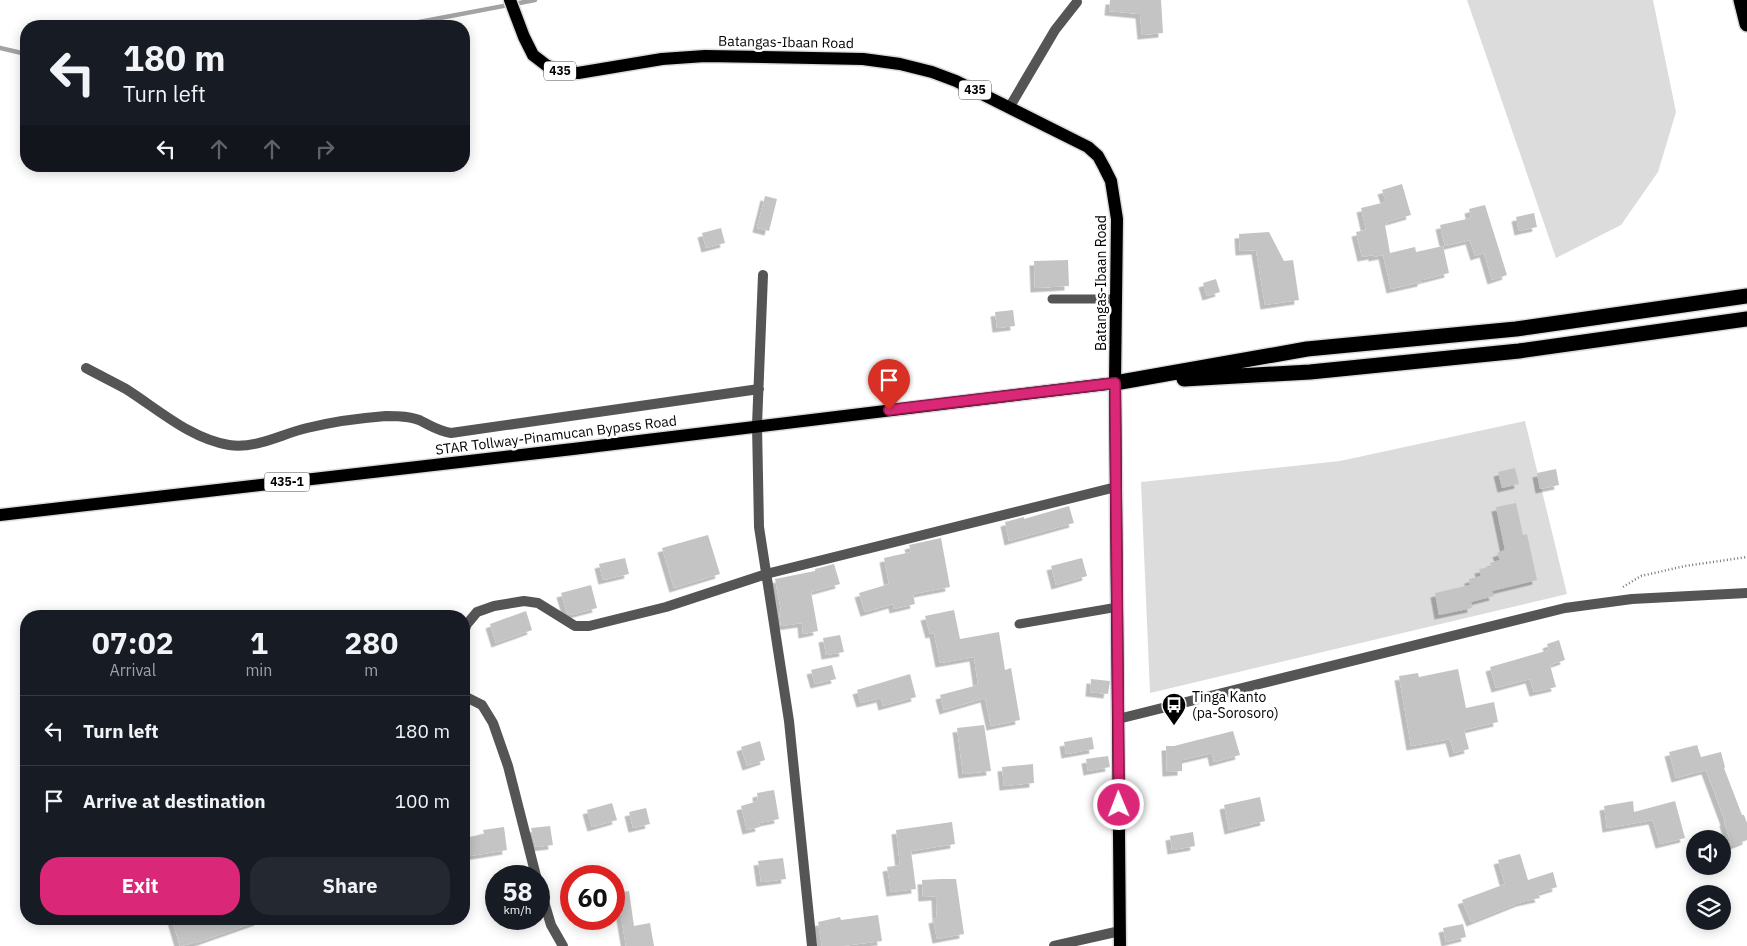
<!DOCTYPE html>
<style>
:root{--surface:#171b24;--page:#242831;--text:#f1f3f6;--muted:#9ea1a6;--line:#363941;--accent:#db2777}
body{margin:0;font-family:"IBM Plex Sans",sans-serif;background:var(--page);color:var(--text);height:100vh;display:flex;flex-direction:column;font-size:19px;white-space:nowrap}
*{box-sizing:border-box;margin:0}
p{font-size:16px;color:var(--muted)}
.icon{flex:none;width:28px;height:28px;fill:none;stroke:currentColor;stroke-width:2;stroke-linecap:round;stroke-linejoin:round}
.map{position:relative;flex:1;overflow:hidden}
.drawer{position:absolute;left:20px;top:610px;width:450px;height:315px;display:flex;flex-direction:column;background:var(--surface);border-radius:20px;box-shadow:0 2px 12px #0003}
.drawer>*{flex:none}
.top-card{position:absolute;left:20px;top:20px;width:450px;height:152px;border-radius:20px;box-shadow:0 2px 12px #0003;background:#171b24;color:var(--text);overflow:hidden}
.controls{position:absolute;left:1686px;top:830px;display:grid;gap:10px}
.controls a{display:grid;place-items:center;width:45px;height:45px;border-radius:50%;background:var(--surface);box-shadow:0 2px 12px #0003;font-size:25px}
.speed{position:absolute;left:485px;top:865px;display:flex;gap:10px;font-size:25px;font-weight:700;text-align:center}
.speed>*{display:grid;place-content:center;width:65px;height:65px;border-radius:50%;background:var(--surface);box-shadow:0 2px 12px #0003;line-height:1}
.speed small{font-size:12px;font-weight:400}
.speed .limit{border:8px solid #d22;background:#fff;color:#111}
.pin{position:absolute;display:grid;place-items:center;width:42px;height:42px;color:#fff;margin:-51px -21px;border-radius:50% 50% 50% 0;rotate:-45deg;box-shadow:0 0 5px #0007}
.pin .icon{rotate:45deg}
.me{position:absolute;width:55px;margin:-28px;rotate:359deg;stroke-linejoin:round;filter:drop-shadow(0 0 4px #0008)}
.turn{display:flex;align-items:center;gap:18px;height:105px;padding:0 20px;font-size:22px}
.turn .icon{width:65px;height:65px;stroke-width:2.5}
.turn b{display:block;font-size:35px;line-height:42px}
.lanes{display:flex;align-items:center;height:48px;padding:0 20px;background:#0003;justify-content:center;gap:25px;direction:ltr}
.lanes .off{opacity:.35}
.eta{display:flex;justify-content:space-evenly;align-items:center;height:85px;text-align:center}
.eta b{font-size:30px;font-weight:800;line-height:35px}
.primary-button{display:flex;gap:10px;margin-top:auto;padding:10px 20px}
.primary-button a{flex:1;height:58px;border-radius:20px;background:var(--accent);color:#fff;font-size:20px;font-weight:800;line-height:58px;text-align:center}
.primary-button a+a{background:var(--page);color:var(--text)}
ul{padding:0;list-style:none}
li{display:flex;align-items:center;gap:15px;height:70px;padding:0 20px;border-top:1px solid var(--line)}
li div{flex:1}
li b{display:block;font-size:19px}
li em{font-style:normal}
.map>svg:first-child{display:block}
.green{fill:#dcdcdc}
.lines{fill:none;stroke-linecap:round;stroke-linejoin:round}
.stream{stroke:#a3a3a3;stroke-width:4.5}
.building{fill:#c4c4c4;filter:url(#shadow)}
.primary-casing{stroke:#dbdbdb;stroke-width:15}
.motorway-casing{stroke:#dbdbdb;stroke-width:18}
.path{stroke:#777;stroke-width:2.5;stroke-dasharray:1 2.5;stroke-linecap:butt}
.service{stroke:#555;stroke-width:9}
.minor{stroke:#555;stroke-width:10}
.primary{stroke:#000;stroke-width:12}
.motorway{stroke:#000;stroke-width:15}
.route-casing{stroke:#8e194d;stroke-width:12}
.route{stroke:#db2777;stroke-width:9}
.labels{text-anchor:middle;stroke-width:5;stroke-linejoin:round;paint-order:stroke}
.shield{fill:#fff;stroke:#4c4c4c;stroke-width:1}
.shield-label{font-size:12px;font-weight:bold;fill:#000}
.street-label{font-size:14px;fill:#000;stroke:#fff}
.poi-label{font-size:14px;fill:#000;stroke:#fff;text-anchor:start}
</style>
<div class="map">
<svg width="1747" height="946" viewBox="0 0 1747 946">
<defs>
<filter id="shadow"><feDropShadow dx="-4.5" dy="4.5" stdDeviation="0" flood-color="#0004"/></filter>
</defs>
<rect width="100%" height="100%" fill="#fff"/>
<path class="green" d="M1467,0H1653L1676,112L1658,172L1621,225L1556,258Z
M1525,421L1567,594L1150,693L1141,482L1340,461Z"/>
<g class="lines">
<path class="stream" d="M398,26L535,0
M0,48L26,54"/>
</g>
<path class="building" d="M1110,0H1161L1163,33L1142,35L1140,14L1109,11Z
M1402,184L1411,215L1387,222L1388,225H1385L1390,253L1415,247L1416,252L1443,246L1449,273L1422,280V282L1391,289L1383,255L1373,257V255L1362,257L1356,232L1366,230L1361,208L1386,202L1382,190Z
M765,196L777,199L769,231L757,228Z
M1485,205L1507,275L1492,280L1484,253L1475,256L1470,240L1445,246L1440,225L1471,218L1469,209Z
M1534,213L1537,227L1519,231L1516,217Z
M721,228L725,243L706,248L702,233Z
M1269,232L1284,261L1293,260L1299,300L1265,305L1256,250L1240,251L1239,234Z
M1068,260L1069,286L1035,288L1034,261Z
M1216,279L1220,292L1207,296L1203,283Z
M1013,310L1015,326L997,328L995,312Z
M1515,468L1519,484L1502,488L1498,472Z
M1556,469L1559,485L1540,489L1537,473Z
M1516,503L1523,535L1527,534L1537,580L1492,591L1494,596L1471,602L1472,608L1439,615L1435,593L1470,585L1469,579L1481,576L1479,569L1491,567L1490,563L1500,560L1497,553L1505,550L1496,507Z
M1069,506L1074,523L1009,541L1005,522L1024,517V519Z
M708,535L720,574L674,588L662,548Z
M941,538L950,587L913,594L915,604L894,609L893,604L865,612L859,593L889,584L884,558L911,552L909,545Z
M625,558L629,574L603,580L599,564Z
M1082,558L1087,576L1056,585L1051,566Z
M834,564L840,584L811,592L818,631L803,634L802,623L781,626L779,610H781L775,579L815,571V569Z
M591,585L597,608L570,615L567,613L561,593Z
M954,610L960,639L999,632L1005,670L1011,668L1020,720L991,726L985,698L944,710L940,695L978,685L974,657L940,663L934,633L930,634L925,616Z
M526,611L532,630L496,643L490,624Z
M840,635L844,652L826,655L823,638Z
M1559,640L1565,660L1550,665L1556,687L1534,692L1530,679L1496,688L1490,667L1549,650L1547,644Z
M832,665L836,679L815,684L811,670Z
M1458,669L1466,708L1494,702L1498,722L1464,730L1469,749L1454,753L1450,739L1411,746L1399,676L1418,673L1419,677Z
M910,674L916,697L883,706L881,698L861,703L857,690Z
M1091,679L1110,681L1108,694L1090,692Z
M984,725L991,771L963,774L957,728Z
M1233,731L1240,755L1214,762L1212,753L1182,760V771L1167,772L1166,746H1174Z
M1092,737L1094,749L1066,754L1064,742Z
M760,741L765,760L747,766L741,747Z
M1697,745L1701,757L1721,752L1725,767L1724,768L1742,815H1744L1747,823V840L1732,846L1724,822L1725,821L1706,770L1676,778L1669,752Z
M1108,756L1110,767L1088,771L1086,759Z
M1033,764L1034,783L1004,786L1002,767Z
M774,790L779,819L759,823L760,827L747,830L741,806L758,801L757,793Z
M1260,797L1265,821L1229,830L1224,805Z
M1633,801L1634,812L1675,801L1685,838L1660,844L1653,820L1607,828L1604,806Z
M612,803L617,820L592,827L587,810Z
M646,808L650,824L633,828L629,812Z
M952,822L955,844L911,851L916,889L891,892L887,867L900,865L896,830Z
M550,826L553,845L536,847L531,828Z
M504,827L507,850L464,857V838L484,834L483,830Z
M1193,832L1195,846L1172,850L1170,836Z
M1520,854L1528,880L1553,872L1557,887L1538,893L1540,898L1521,902L1471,922L1462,900L1505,884L1498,860Z
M783,858L786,879L761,882L758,861Z
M941,879H956L964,934L937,939L933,919L937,918L936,896L923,897L922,880Z
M629,891L634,926L650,923L654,946H626L620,910L614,911V894Z
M878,915L882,941L842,946H822L818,922L840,917L841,920Z
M172,919H259V921L202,941L180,946Z
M1463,924L1466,937L1446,942L1443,928Z"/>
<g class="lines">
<defs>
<path id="primary" d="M510,0L524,37L533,55L546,65L562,72L578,73L662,59L705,56L863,59L900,64L932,72L956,81L1088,147L1098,156L1104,167L1111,181L1117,219L1115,383L1120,946
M0,515L573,449L1115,383"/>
<path id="motorway" d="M1741,0L1747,24
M1184,379L1310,372L1519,351L1747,319
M1115,383L1307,349L1516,329L1747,296"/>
</defs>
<use href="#primary" class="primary-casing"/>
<use href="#motorway" class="motorway-casing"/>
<path class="path" d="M1623,587L1641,576L1685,566L1747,557"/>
<path class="service" d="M1052,299H1117
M1019,624L1118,607"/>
<path class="minor" d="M1009,108L1055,30L1077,2
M763,275L757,425L759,527L789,721L812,946
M86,368C99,375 113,382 126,389C159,410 191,439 229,445C257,449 281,434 307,428C332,422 359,418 386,416C397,416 413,416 423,422C433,427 439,431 451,433L759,389
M464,631L467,624L477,612L494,606L524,601L538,603L575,626H589L666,607L766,574L1116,487
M464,696L482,705L493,723L508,766L536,876
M1118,719L1565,608L1632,599L1747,593
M539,885L551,925L563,946
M1054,946L1120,931"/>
<use href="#primary" class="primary"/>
<use href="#motorway" class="motorway"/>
</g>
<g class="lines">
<defs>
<path id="route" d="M889,410L1115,383L1119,805"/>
</defs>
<use href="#route" class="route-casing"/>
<use href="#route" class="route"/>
</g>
<defs>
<symbol id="bus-pin" viewBox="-11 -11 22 30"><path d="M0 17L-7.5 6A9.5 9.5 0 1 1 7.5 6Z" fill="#000" stroke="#fff"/><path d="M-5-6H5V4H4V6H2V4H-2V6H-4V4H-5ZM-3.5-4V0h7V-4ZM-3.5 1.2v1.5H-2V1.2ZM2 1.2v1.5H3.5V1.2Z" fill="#fff"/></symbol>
</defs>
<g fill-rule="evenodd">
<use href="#bus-pin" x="1160" y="691" width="28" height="38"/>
</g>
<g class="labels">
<g class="shield">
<rect x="544" y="61.5" width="32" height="19" rx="4"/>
<rect x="959" y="80.5" width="32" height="19" rx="4"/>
<rect x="264.5" y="472.5" width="45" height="19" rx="4"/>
</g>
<g class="shield-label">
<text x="560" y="75">435</text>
<text x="975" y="94">435</text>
<text x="287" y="486">435-1</text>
</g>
<g class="street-label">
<text transform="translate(786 42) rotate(1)" y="5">Batangas-Ibaan Road</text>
<text transform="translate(1101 283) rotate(-90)" y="5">Batangas-Ibaan Road</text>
<text transform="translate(556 435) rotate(-7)" y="5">STAR Tollway-Pinamucan Bypass Road</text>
</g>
<g class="poi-label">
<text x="1192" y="702">Tinga Kanto<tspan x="1192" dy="16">(pa-Sorosoro)</tspan></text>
</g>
</g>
</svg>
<div class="controls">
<a><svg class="icon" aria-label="sound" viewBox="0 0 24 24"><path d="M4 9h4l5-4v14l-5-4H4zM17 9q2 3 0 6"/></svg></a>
<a><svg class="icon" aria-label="layers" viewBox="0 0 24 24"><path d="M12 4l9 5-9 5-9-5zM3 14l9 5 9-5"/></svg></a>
</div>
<div class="speed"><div>58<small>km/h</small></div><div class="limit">60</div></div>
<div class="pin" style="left:889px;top:410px;background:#d93025"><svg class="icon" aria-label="arrive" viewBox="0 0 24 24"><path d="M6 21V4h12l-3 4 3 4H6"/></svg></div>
<svg class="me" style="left:1119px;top:805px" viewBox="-20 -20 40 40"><circle r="17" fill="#db2777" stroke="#fff" stroke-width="3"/><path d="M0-11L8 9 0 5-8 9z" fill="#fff"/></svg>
<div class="top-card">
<div class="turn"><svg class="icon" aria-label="left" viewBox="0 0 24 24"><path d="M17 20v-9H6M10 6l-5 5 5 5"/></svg><div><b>180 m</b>Turn left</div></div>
<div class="lanes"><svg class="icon" aria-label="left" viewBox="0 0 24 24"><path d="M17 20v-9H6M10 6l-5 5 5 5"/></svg><svg class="icon off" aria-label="ahead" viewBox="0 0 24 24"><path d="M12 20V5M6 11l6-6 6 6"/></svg><svg class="icon off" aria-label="ahead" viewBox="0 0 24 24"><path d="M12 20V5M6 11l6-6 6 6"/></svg><svg class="icon off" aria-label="right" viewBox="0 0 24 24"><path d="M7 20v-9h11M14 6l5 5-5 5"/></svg></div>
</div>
<section class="drawer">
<div class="eta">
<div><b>07:02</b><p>Arrival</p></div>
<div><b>1</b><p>min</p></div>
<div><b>280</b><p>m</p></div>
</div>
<ul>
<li><svg class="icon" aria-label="left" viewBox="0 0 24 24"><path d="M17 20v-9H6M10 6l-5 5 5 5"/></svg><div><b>Turn left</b></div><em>180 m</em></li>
<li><svg class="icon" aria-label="arrive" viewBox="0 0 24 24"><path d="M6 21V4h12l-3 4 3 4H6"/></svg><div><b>Arrive at destination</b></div><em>100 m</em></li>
</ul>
<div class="primary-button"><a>Exit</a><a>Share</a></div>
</section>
</div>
